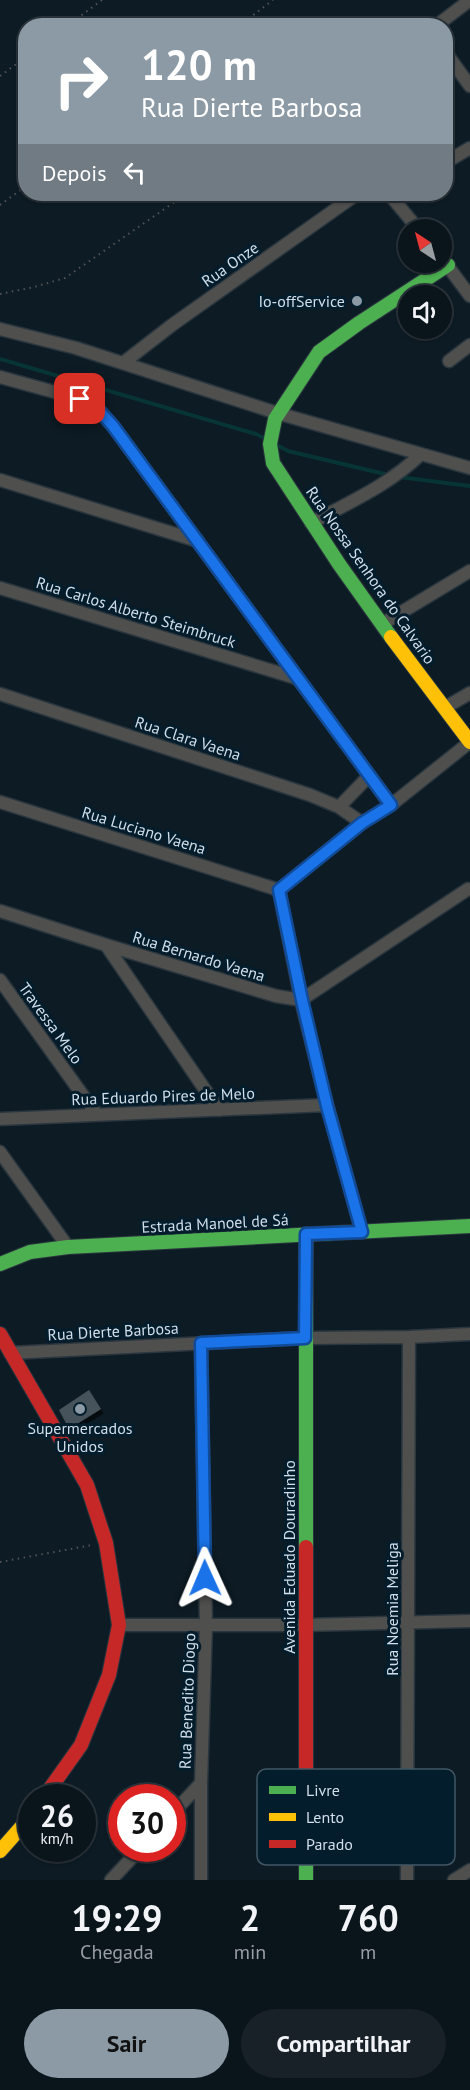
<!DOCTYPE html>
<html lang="pt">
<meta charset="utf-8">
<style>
:root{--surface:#0a141b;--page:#182128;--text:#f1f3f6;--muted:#999ea3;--line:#2a333a;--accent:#8c9aa5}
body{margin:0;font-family:"PT Sans",sans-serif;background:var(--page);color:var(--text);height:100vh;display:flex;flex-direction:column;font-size:22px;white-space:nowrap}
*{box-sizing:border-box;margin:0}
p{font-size:20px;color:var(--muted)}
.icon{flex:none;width:33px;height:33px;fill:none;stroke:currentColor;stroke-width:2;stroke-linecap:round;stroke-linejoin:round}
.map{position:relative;height:1880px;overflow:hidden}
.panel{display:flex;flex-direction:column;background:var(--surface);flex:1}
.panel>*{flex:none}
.banner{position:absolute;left:18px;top:18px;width:435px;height:183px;border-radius:24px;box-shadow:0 2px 4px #0004,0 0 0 2px var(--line);background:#8c9aa5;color:#fff;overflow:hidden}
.needle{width:39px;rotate:324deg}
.tools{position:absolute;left:398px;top:219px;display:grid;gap:12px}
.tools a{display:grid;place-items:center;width:54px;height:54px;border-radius:50%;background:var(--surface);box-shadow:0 2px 4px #0004,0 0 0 2px var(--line);font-size:30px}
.speed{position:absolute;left:18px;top:1784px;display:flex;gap:12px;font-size:30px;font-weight:700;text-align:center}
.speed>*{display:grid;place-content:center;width:78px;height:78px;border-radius:50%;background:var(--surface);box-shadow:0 2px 4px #0004,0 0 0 2px var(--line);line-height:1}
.speed small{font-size:15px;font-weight:400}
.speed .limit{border:9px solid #d22;background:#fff;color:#111}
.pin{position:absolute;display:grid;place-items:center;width:51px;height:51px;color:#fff;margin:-26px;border-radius:12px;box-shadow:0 3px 9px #0006}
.me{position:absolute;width:66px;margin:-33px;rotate:359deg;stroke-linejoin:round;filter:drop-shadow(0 0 4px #0008)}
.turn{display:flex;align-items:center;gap:21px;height:126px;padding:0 24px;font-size:27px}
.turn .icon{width:78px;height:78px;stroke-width:2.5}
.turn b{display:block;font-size:42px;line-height:51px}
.then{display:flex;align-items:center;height:57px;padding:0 24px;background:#0003;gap:12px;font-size:22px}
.eta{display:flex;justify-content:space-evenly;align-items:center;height:102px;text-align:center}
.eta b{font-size:36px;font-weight:800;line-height:42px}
.primary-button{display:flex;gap:12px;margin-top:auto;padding:12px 24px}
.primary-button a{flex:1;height:69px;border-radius:36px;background:var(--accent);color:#111;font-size:24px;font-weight:800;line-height:69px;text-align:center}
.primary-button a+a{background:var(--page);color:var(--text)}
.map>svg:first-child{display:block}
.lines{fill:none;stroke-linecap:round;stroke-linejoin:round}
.stream{stroke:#073435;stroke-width:4}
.building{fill:#46525a;filter:url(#shadow)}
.street-casing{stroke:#2a363e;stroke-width:15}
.fast-casing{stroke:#2a363e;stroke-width:16}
.slow-casing{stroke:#2a363e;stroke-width:16}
.jam-casing{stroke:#2a363e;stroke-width:16}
.path{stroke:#515355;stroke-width:2;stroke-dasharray:1.5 4.5;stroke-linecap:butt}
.street{stroke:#4f4f4e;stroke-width:12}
.fast{stroke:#4caf50;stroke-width:14}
.slow{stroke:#ffc107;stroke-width:14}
.jam{stroke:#c62828;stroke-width:14}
.route-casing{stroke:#114b97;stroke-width:15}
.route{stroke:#1a73e8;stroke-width:10}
.poi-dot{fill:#8c9aa5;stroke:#041d2d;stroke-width:2}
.labels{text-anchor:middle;stroke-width:6;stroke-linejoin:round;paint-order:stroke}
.street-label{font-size:16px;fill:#d1dfea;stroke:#041d2d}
.poi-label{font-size:16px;fill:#d1dfea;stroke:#041d2d;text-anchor:end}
.key{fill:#041d2d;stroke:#425766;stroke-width:1.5}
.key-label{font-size:16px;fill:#d1dfea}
</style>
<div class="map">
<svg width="470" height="1880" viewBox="0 0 470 1880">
<defs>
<filter id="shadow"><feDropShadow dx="2.5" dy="4.5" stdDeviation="0" flood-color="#0009"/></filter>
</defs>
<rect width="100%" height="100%" fill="#0d1b24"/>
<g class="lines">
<path class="stream" d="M0,359L256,434L266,439
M275,444L288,451L389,475
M399,477L470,486"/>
</g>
<path class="building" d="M89,1390L101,1409L69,1429L59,1410Z"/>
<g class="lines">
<defs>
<path id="street" d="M436,26L470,0
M446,53L470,86
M446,162L470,148
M389,194L419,230
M441,257L470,296
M0,329L76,348L277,413L470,468
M449,361L470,345
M123,363L172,325L357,194
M0,377L80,399L96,407L113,426L391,805
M0,480L198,541
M311,523C350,502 389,485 421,454
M0,588L296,678
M382,624L470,571
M0,694L310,795L339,807L362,823
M446,707L470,693
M0,802L279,890
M339,807L369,776
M279,890L301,1000L327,1105L362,1232
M279,890L362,823L391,805L470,742
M0,911L106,945L276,996L301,1000L468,889
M106,945L219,1110
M0,980L97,1115
M0,1119L327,1105
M0,1152L68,1247
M201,1343L206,1624L201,1783V1880
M10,1353L305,1338L409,1337L470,1334
M119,1625H305L470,1621
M172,1814L201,1783
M111,1880L141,1848
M407,1880L409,1337
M454,1880L470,1870"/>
<path id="fast" d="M391,637L339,564L273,463L270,444L275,419L319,352L359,323L448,265
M306,1234V1547
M0,1264L30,1252L68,1247L470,1226
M306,1798V1880"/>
<path id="slow" d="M391,637L470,742
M0,1851L32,1815"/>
<path id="jam" d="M0,1334L87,1485L106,1543L119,1625L109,1675L81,1745L44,1797
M306,1547V1798"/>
</defs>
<use href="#street" class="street-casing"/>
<use href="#fast" class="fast-casing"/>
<use href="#slow" class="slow-casing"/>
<use href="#jam" class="jam-casing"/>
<path class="path" d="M67,26L102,0
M239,26L273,0
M0,76L26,57
M0,205L26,186
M0,294L34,287L65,278L186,194
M0,1562L92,1545"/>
<use href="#street" class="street"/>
<use href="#fast" class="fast"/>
<use href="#slow" class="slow"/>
<use href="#jam" class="jam"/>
</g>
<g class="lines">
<defs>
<path id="route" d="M80,399L96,407L113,426L391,805L362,823L279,890L302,1000L327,1106L362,1232L306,1234L305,1338L201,1343L205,1578"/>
</defs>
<use href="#route" class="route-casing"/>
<use href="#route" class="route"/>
</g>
<g class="poi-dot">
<circle cx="357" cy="301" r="6"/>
<circle cx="80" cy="1409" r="6"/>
</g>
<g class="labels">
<g class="street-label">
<text transform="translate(230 264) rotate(-35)" y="6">Rua Onze</text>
<text transform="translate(371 575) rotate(55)" y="6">Rua Nossa Senhora do Calvario</text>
<text transform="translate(136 612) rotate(17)" y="6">Rua Carlos Alberto Steimbruck</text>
<text transform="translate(188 738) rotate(18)" y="6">Rua Clara Vaena</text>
<text transform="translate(144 830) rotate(17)" y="6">Rua Luciano Vaena</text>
<text transform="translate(199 956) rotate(17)" y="6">Rua Bernardo Vaena</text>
<text transform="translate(51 1023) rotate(54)" y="6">Travessa Melo</text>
<text transform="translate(163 1096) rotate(-2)" y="6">Rua Eduardo Pires de Melo</text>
<text transform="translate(215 1223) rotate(-3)" y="6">Estrada Manoel de Sá</text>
<text transform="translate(113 1331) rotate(-3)" y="6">Rua Dierte Barbosa</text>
<text transform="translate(289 1557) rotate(-90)" y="6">Avenida Eduado Douradinho</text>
<text transform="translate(392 1609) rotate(-90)" y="6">Rua Noemia Meliga</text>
<text transform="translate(187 1701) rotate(-88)" y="6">Rua Benedito Diogo</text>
</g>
<g class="poi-label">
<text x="345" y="307">Io-offService</text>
<text x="80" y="1434" text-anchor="middle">Supermercados<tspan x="80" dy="18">Unidos</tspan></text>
</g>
</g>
<rect x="257" y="1769" width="198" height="96" rx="9" class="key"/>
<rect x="269" y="1786" width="27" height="8" fill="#4caf50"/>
<rect x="269" y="1813" width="27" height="8" fill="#ffc107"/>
<rect x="269" y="1840" width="27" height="8" fill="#c62828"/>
<g class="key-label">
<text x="306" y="1796">Livre</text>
<text x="306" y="1823">Lento</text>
<text x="306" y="1850">Parado</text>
</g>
</svg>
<div class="tools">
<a><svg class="needle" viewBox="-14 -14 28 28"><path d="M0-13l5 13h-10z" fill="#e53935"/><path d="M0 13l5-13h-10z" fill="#999ea3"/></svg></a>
<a><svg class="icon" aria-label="sound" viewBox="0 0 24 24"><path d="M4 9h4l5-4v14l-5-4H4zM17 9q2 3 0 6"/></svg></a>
</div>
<div class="speed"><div>26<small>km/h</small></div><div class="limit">30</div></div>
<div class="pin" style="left:80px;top:399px;background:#d93025"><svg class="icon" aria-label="arrive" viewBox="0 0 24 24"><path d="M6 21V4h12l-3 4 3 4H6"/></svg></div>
<svg class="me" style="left:205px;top:1578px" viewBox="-20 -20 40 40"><path d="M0-17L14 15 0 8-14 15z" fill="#1a73e8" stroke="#fff" stroke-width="4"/></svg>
<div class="banner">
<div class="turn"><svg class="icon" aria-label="right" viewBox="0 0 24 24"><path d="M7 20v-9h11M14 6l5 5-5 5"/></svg><div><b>120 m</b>Rua Dierte Barbosa</div></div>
<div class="then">Depois<svg class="icon" aria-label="left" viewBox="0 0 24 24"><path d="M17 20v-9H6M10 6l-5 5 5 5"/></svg></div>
</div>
</div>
<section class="panel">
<div class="eta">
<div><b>19:29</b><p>Chegada</p></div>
<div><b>2</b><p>min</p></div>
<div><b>760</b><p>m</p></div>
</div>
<div class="primary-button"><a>Sair</a><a>Compartilhar</a></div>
</section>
